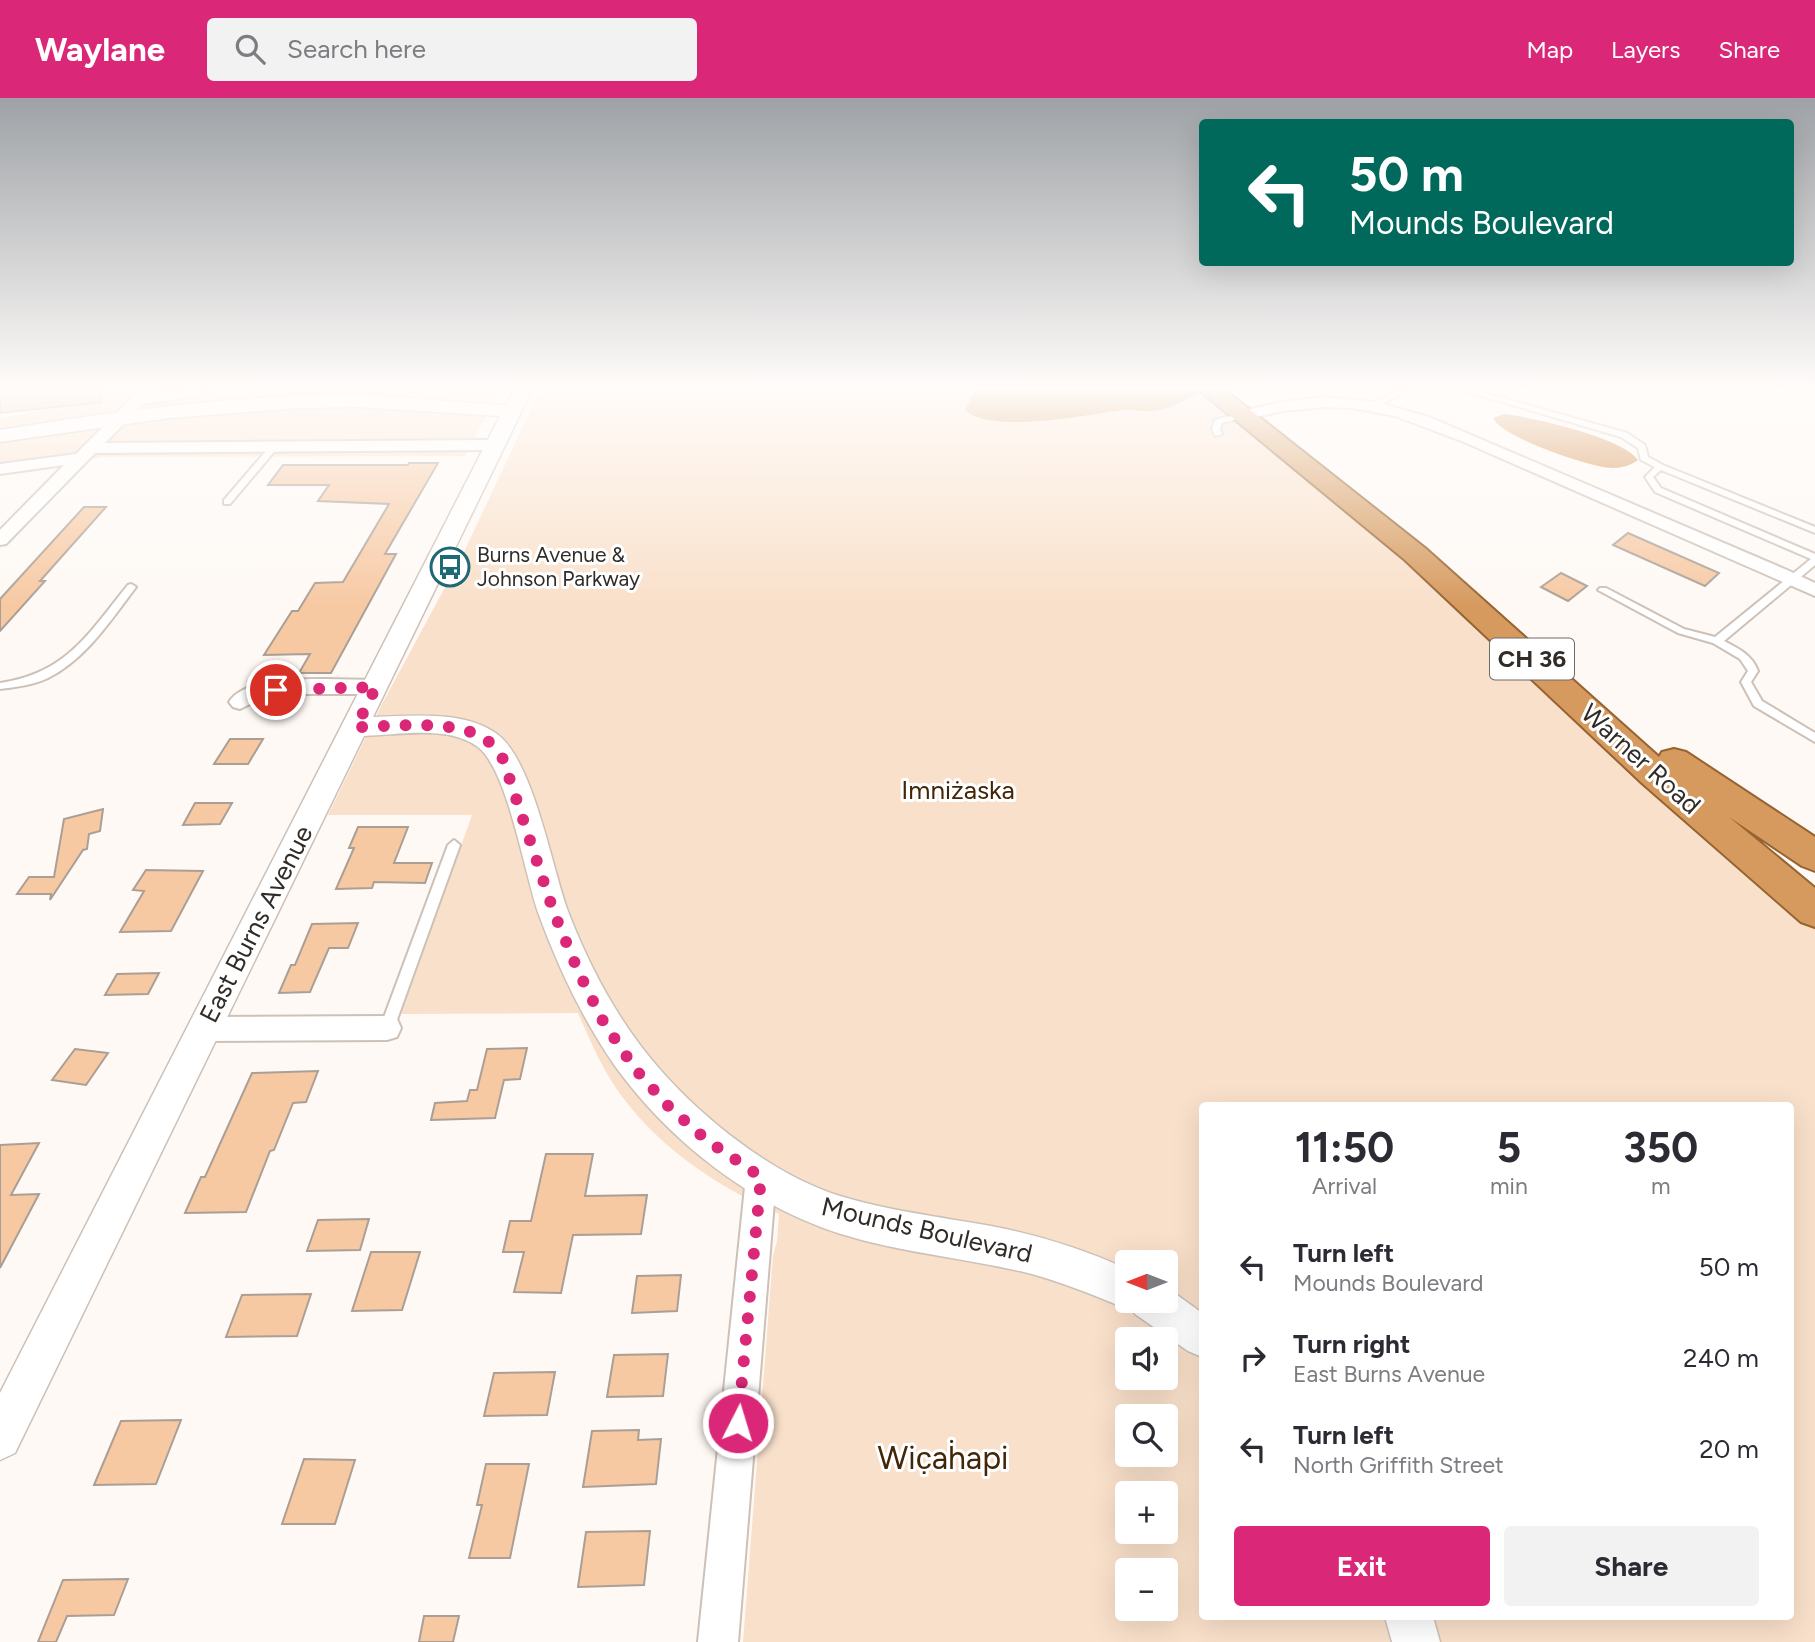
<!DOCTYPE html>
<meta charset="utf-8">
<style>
:root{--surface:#fff;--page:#f2f2f3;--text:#2b2b33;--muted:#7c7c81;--accent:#db2777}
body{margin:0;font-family:Figtree,sans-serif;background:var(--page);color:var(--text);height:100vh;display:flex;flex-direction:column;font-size:26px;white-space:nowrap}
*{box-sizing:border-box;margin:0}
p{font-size:23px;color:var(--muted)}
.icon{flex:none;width:38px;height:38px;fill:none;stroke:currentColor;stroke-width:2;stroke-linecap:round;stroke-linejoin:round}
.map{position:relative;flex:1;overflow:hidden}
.drawer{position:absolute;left:1199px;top:1004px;width:595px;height:518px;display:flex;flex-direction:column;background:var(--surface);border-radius:7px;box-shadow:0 7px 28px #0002}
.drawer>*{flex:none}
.banner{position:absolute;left:1199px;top:21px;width:595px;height:147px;border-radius:7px;box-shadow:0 7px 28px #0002;background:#00695c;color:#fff;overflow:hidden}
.needle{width:46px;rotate:270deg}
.buttons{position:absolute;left:1115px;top:1152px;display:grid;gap:14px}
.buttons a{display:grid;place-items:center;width:63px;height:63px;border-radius:7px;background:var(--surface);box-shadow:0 7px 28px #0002;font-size:35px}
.pin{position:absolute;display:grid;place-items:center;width:60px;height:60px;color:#fff;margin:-30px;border:4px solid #fff;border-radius:50%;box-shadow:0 2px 7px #0007}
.me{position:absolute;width:77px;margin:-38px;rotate:5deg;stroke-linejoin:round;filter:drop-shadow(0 0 5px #0008)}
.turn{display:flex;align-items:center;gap:24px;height:147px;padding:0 35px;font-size:32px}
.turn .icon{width:91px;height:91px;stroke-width:2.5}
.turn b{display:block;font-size:49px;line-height:60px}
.eta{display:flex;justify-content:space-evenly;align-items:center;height:119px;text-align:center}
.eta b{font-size:42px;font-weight:700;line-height:49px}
.cta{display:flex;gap:14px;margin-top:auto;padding:14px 35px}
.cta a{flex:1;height:80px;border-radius:7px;background:var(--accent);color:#fff;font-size:28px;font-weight:700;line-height:80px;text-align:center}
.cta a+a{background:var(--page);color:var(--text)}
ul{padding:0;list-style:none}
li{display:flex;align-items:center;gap:21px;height:91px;padding:0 35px}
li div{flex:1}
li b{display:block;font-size:26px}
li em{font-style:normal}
header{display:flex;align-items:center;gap:42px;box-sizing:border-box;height:98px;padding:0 35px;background:var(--accent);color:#fff}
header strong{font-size:33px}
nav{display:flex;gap:38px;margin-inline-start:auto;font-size:24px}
.search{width:490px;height:63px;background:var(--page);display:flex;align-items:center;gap:18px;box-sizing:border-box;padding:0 24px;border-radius:7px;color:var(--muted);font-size:26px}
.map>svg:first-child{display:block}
.green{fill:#f9e0ca;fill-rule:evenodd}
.water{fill:#cf8843}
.building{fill:#f7c9a3;stroke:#ab9f95;stroke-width:2}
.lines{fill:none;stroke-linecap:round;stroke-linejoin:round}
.service-casing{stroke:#cdc1b7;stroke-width:4}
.minor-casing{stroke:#cdc1b7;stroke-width:4}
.tertiary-casing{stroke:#cdc1b7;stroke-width:3}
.trunk-casing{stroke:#966331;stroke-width:4}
.service{fill:#fff;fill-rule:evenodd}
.minor{fill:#fff;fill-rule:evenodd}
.tertiary{fill:#fff;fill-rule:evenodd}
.trunk{fill:#d69a5e;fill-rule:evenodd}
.route{stroke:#db2777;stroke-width:12;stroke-dasharray:0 21.6}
.labels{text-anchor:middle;stroke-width:6;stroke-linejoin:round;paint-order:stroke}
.far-poi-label{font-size:21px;fill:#312c28;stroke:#fff;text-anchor:start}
.shield{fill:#fff;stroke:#6f6b68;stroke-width:2}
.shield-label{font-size:24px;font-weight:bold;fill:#312c28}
.street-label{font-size:26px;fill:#312c28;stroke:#fff}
.park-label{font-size:26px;fill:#432607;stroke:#fff}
.near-park-label{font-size:32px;fill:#432607;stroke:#fff}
</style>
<header>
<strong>Waylane</strong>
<div class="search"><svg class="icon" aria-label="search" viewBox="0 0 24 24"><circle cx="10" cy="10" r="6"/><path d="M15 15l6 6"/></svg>Search here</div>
<nav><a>Map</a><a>Layers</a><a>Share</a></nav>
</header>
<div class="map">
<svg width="1815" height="1544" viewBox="0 0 1815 1544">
<rect width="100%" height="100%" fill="#fef9f5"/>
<path class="green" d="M109,292H166L165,294L500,292L465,358L103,359L0,378V320L68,309Z
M540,292H1204L1408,458L1815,822V1544H743L773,1157L777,1143L779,1116C711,1086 644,1040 606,974C595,955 587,935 578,915L401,916L472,717H328L381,608L463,456ZM1202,1008H1790V1519H1202ZM1127,1164H1166V1202H1127ZM1127,1241H1166V1279H1127ZM1127,1318H1166V1356H1127ZM1127,1395H1166V1433H1127ZM1127,1472H1166V1510H1127Z"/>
<path class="water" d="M975,292H1198L1201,294C1185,302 1169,312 1151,313C1142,314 1133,311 1124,312C1089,316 992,337 965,312Z
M1504,316C1532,319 1624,340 1638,362C1632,367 1621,370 1613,370C1591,370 1501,339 1493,320Z"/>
<path class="building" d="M0,292H100L101,304L0,315Z
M409,365H438L385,456H396L331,575H299L310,556L264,557L292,513H298L315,485L343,484L389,406L318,403L329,387H268L283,367H408Z
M84,409H106L40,483H45L0,533V501Z
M1628,435L1719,475L1705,488L1613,447Z
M1561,475L1587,488L1568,503L1541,489Z
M230,641H263L248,666H214Z
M195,705H232L220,726L183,727Z
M103,711L100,733L89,736L87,751L83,752L50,802L51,796H17L29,779H54L64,721Z
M358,729H408L394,765H432L425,785L374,784L372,790L336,791L354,750H349Z
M146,772L203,773L171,833L120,834L144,793L133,792Z
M358,825L348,850H329L310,894L279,895L291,867H295L312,826Z
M159,875L148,896L105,897L117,876Z
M527,950L520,981L504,982L495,1020L431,1022L435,1005L467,1003L470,992H477L487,951Z
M75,951L108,955L86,987L52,982Z
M318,973L306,1004L293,1005L274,1052L270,1053L246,1114L185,1115L201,1079H205L252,975Z
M39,1045L11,1097L39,1096L0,1170V1047Z
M546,1056H593L585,1098L647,1097L641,1136L573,1137L561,1195L514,1194L524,1154H503L510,1123H531Z
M369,1121L360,1152L307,1153L318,1122Z
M371,1154H420L402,1212L352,1213Z
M681,1177L677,1213L632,1215L637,1178Z
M311,1196L297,1238L226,1239L242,1197Z
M668,1256L663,1298L607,1299L614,1257Z
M555,1274L547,1317L484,1318L494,1275Z
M181,1322L156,1386L94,1387L121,1323Z
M639,1332L638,1342L661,1341L656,1386L583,1389L592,1333Z
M304,1361L355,1362L335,1426H282Z
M486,1366H529L510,1460H469L482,1407H477Z
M650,1433L644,1487L578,1489L586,1434Z
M128,1481L114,1517L67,1518L56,1544H38L63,1482Z
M424,1518H459L453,1544H419Z"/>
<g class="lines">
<defs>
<path id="service" d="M1398,292H1407L1376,310L1369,308Z
M1462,292H1474L1627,335L1645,347L1648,359L1663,367L1815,429V435L1661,372L1653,379L1661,390L1815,456V467L1724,543C1738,550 1752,557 1758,573L1751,584L1762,603L1815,635V644L1754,608L1741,584L1748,573L1740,561L1713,545L1678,535L1598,492L1600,490H1606L1684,531L1715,539L1811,461L1655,394L1645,379L1655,369L1641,362L1638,350L1621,339Z
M1242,315H1245V319L1222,325L1220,331L1222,336L1215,338L1212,331L1215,322Z
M272,346L279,348L230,406H224V402Z
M131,486L136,489C111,522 86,561 48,580C33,587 16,589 0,591V585C67,575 88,536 128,487Z
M454,742L460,747L394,930L392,934L387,936L382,934L380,930L448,747Z"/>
<path id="minor" d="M140,292H155L154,295L207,292L199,297L143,306L105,345L495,342L503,347L495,352L95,355L6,446L0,447V432L64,367L0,376V366L76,356Z
M1324,299L1376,304L1429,319L1787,472L1815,485V498L1464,344L1395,318L1352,310L1324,309L1283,313L1242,322L1234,317L1237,314L1283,304Z
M325,581L376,582L383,584L386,589L383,594L376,596H285L258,602L240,611L233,609L229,604C244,580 300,581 325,581Z
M387,918L397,921L401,930L397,939L387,942L203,943L193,940L189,931L193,922L203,919Z
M761,1064L772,1069L776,1079L738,1544H698L746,1079L750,1069Z"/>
<path id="tertiary" d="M514,292H532L373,619C412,618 463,612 497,636C534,663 552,772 569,816C587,862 610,907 640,947C686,1008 766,1075 840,1098C889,1113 941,1119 991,1128C1038,1137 1083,1151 1127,1171V1202H1166V1189L1202,1215V1259L1188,1253L1135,1216L1132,1209L1127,1211C1094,1197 1062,1184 1028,1175C966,1160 902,1155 841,1136C752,1108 669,1043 615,968C583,922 558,869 539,817C525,779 508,672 478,649C448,627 399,637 364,638L15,1355L0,1362V1295L500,318L360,309L296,310L169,320L0,344V332C112,314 226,298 341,297C396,297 451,305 506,307Z
M1385,1519H1433L1440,1544H1392Z"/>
<path id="trunk" d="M1199,292H1225L1425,450L1659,659L1662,654L1674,651L1686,654L1815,739V773L1802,768L1729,719L1815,790V829L1801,824L1642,685L1405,462Z"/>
</defs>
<use href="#service" class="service-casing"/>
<use href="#minor" class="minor-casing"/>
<use href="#tertiary" class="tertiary-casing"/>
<use href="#trunk" class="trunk-casing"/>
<use href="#service" class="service"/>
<use href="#minor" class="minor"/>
<use href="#tertiary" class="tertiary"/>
<use href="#trunk" class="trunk"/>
</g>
<linearGradient id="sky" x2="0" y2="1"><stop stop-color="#9ea2a6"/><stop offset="0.57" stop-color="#fffcfa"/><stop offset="1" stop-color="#fffcfa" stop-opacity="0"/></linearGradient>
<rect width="1815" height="508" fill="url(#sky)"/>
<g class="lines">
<path class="route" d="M276,592L376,589L356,629C393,629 459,619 489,644C494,649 499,655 503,661L554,815L579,875L604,925L636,972L669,1009L708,1043L761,1079L738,1325"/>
</g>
<defs>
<symbol id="bus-ring" viewBox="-11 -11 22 22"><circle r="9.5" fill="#fff" stroke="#1f6875" stroke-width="1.5"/><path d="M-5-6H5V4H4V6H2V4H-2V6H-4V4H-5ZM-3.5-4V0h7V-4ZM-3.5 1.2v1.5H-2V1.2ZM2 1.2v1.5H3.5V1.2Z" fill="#1f6875"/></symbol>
</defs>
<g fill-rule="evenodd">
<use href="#bus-ring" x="428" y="447" width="44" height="44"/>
</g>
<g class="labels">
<g class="far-poi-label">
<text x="477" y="464">Burns Avenue &amp;<tspan x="477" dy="24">Johnson Parkway</tspan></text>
</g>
<rect class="shield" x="1490" y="540.5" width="84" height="41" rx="5"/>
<g class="shield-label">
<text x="1532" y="569">CH 36</text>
</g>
<g class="street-label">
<text transform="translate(1641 661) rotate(42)" y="9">Warner Road</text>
<text transform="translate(256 826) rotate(-63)" y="9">East Burns Avenue</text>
<text transform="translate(927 1132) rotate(13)" y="9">Mounds Boulevard</text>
</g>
<g class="park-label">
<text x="958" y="701">Imniżaska</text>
</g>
<g class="near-park-label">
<text x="943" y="1371">Wic̣aḣapi</text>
</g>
</g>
</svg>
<div class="buttons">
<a><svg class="needle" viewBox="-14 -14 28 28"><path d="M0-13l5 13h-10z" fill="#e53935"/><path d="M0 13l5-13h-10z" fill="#7c7c81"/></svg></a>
<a><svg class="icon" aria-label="sound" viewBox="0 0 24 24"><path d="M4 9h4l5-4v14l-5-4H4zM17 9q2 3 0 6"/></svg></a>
<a><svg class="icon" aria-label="search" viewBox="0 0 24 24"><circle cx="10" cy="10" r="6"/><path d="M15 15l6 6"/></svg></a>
<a>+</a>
<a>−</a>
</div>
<div class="pin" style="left:276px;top:592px;background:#d93025"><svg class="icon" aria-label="arrive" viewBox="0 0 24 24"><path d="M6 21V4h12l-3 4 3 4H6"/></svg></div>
<svg class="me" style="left:738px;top:1325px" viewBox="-20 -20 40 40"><circle r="17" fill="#db2777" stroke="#fff" stroke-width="3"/><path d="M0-11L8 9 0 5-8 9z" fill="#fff"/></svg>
<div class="banner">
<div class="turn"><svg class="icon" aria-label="left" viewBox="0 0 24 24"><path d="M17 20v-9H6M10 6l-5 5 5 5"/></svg><div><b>50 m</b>Mounds Boulevard</div></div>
</div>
<section class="drawer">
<div class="eta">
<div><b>11:50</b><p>Arrival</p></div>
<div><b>5</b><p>min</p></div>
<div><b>350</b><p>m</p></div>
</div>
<ul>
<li><svg class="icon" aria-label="left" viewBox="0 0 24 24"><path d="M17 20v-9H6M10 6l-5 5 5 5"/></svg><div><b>Turn left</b><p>Mounds Boulevard</p></div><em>50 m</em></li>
<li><svg class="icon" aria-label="right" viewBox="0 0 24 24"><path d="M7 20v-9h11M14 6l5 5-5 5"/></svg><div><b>Turn right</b><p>East Burns Avenue</p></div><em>240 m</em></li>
<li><svg class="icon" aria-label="left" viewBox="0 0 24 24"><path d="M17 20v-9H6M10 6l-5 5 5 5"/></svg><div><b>Turn left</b><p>North Griffith Street</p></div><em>20 m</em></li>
</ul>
<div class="cta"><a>Exit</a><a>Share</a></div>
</section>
</div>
